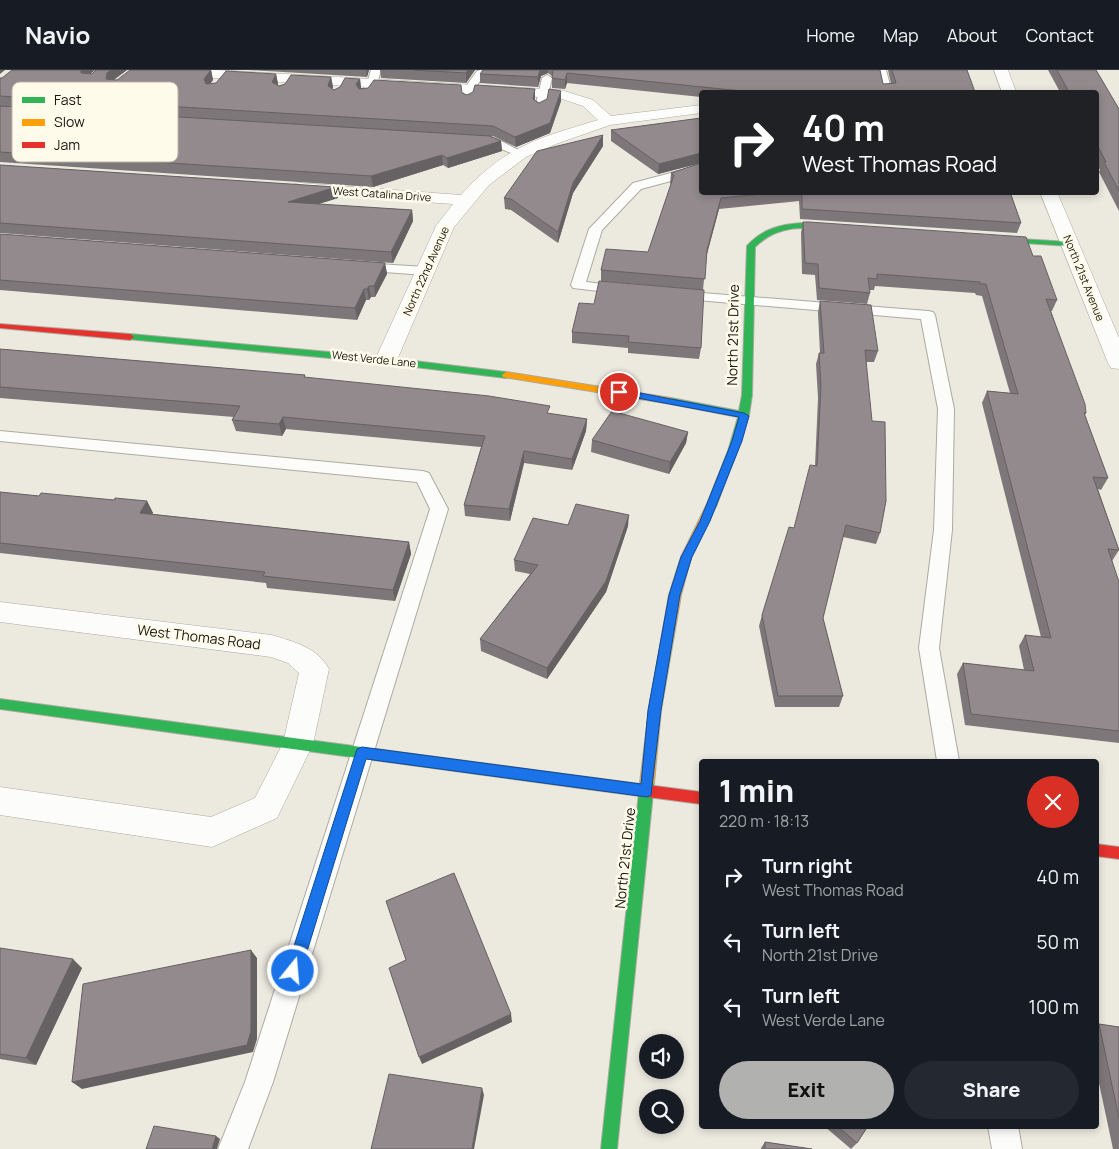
<!DOCTYPE html>
<meta charset="utf-8">
<style>
:root{--surface:#171b24;--page:#242831;--text:#f1f3f6;--muted:#9ea1a6;--line:#363941;--accent:#b1b1af}
body{margin:0;font-family:Manrope,sans-serif;background:var(--page);color:var(--text);height:100vh;display:flex;flex-direction:column;font-size:19px;white-space:nowrap}
*{box-sizing:border-box;margin:0}
p{font-size:16px;color:var(--muted)}
.icon{flex:none;width:28px;height:28px;fill:none;stroke:currentColor;stroke-width:2;stroke-linecap:round;stroke-linejoin:round}
.map{position:relative;flex:1;overflow:hidden}
.panel{position:absolute;left:699px;top:689px;width:400px;height:370px;display:flex;flex-direction:column;background:var(--surface);border-radius:5px;box-shadow:0 2px 8px #0003}
.panel>*{flex:none}
.top-card{position:absolute;left:699px;top:20px;width:400px;height:105px;border-radius:5px;box-shadow:0 2px 8px #0003;background:#202124;color:#fff;overflow:hidden}
.buttons{position:absolute;left:639px;top:964px;display:grid;gap:10px}
.buttons a{display:grid;place-items:center;width:45px;height:45px;border-radius:50%;background:var(--surface);box-shadow:0 2px 8px #0003;font-size:25px}
.pin{position:absolute;display:grid;place-items:center;width:42px;height:42px;color:#fff;margin:-21px;border:2px solid #fff;border-radius:50%;box-shadow:0 1px 5px #0007}
.me{position:absolute;width:55px;margin:-28px;rotate:17deg;stroke-linejoin:round;filter:drop-shadow(0 0 4px #0008)}
.turn{display:flex;align-items:center;gap:18px;height:105px;padding:0 20px;font-size:22px}
.turn .icon{width:65px;height:65px;stroke-width:2.5}
.turn b{display:block;font-size:35px;line-height:42px}
.round{display:grid;place-items:center;flex:none;width:52px;height:52px;border-radius:26px;background:var(--page)}
.headline{display:flex;align-items:center;justify-content:space-between;height:85px;padding:0 20px}
h1{font-size:30px;font-weight:800;line-height:38px}
.primary-button{display:flex;gap:10px;margin-top:auto;padding:10px 20px}
.primary-button a{flex:1;height:58px;border-radius:30px;background:var(--accent);color:#111;font-size:20px;font-weight:800;line-height:58px;text-align:center}
.primary-button a+a{background:var(--page);color:var(--text)}
ul{padding:0;list-style:none}
li{display:flex;align-items:center;gap:15px;height:65px;padding:0 20px}
li div{flex:1}
li b{display:block;font-size:19px}
li em{font-style:normal}
header{display:flex;align-items:center;gap:30px;box-sizing:border-box;height:70px;padding:0 25px;background:var(--surface);border-bottom:1px solid var(--line)}
header strong{font-size:24px}
nav{display:flex;gap:28px;margin-inline-start:auto;font-size:18px}
.map>svg:first-child{display:block}
.lines{fill:none;stroke-linecap:round;stroke-linejoin:round}
.lane-casing{stroke:#acaba2;stroke-width:2}
.street-casing{stroke:#acaba2;stroke-width:1}
.fast-casing{stroke:#acaba2;stroke-width:2}
.slow-casing{stroke:#acaba2;stroke-width:2}
.jam-casing{stroke:#acaba2;stroke-width:2}
.lane{fill:#fcfcfa;fill-rule:evenodd}
.street{fill:#fcfcfa;fill-rule:evenodd}
.fast{fill:#30b455;fill-rule:evenodd}
.slow{fill:#ff9f0a;fill-rule:evenodd}
.jam{fill:#e5322d;fill-rule:evenodd}
.wall{fill:#7e7779}
.shaded-wall{fill:#666163}
.building{fill:#928a8d;stroke:#666163}
.route{fill:#1a73e8;stroke:#114b97}
.labels{text-anchor:middle;stroke-width:5;stroke-linejoin:round;paint-order:stroke}
.far-street-label{font-size:11px;fill:#17160f;stroke:#fffbea}
.street-label{font-size:14px;fill:#17160f;stroke:#fffbea}
.key{fill:#fffbea;stroke:#b9b6a8;stroke-width:1}
.key-label{font-size:14px;fill:#17160f}
</style>
<header>
<strong>Navio</strong>
<nav><a>Home</a><a>Map</a><a>About</a><a>Contact</a></nav>
</header>
<div class="map">
<svg width="1119" height="1079" viewBox="0 0 1119 1079">
<rect width="100%" height="100%" fill="#eceadf"/>
<g class="lines">
<defs>
<path id="lane" d="M371,0H381L377,14L368,27H360L359,25L367,14Z
M481,0L486,3L474,19L473,30L468,33L464,32V19L477,1Z
M876,0H886L892,22H882Z
M547,5L552,8L545,38L540,41L536,40L535,38L542,8Z
M475,66L497,69L526,84L520,87L490,74L471,71L469,69L471,67Z
M701,95V103L641,119L602,160L586,212L629,217L631,220L629,223L624,224L573,218L571,215L589,159L633,113Z
M361,193L426,197L433,201L426,205L356,200L354,197L356,194Z
M678,221L928,241L933,242L935,245L954,339L952,460L939,578L959,691H937L919,578L934,460L938,339L921,249L673,228L671,225L673,222Z
M0,361L423,401L429,403L448,439L273,1012L248,1079H218L245,1012L430,439L417,412L0,371Z
M988,1056H1018L1022,1079H992Z"/>
<path id="street" d="M136,0H216L561,20L593,30L611,46L701,35V43L610,55L556,74L526,87L489,115L454,157L397,290L393,294L386,296L379,294L375,290L436,156L453,134L300,123L294,122L292,118L294,114L300,113L461,125C476,108 494,92 514,81C540,66 570,59 598,50L583,36L559,28L143,4Z
M994,0H1008L1016,22H1002Z
M1040,122H1057L1119,268V299L1111,298L1108,293Z
M0,532L272,565C294,572 317,577 329,599L313,674L277,748L212,777L0,745V717L211,747L255,728L283,673L299,603L288,593L271,587L0,552Z"/>
<path id="fast" d="M803,153L839,156L843,158L839,160C808,157 779,153 755,177L752,325L749,345L742,367L717,434L716,436H708L707,434L728,381L738,347L671,334L666,331L671,328L739,341L742,325L747,176C762,159 781,154 803,153Z
M989,167L1070,172L1074,174L1070,176L992,171H989Z
M130,264L373,286L506,302L510,305L506,308L373,292L127,269V265Z
M0,629L579,706L584,708L586,712L584,716L579,718L0,639Z
M647,707L652,709L654,713L617,1079H601L640,713L642,709Z"/>
<path id="slow" d="M506,302L671,328L676,331L671,334L503,307L502,305Z
M712,431L717,434L691,487L681,525L661,640L654,713L652,717L647,719L642,717L640,713L649,640L669,525L681,487L707,434Z"/>
<path id="jam" d="M0,254L130,264L134,267L130,270L0,258Z
M579,706L701,722V734L579,718L574,716L572,712L574,708Z
M1096,774L1119,777V789L1096,786Z"/>
</defs>
<use href="#lane" class="lane-casing"/>
<use href="#street" class="street-casing"/>
<use href="#fast" class="fast-casing"/>
<use href="#slow" class="slow-casing"/>
<use href="#jam" class="jam-casing"/>
<use href="#lane" class="lane"/>
<use href="#street" class="street"/>
<use href="#fast" class="fast"/>
<use href="#slow" class="slow"/>
<use href="#jam" class="jam"/>
</g>
<path class="wall" d="M95,0L90,4H92L96,0H127L114,10H117L211,0L213,10L210,14L276,4L278,14V15L279,16L331,7L333,17L332,19L334,20L360,9L361,18L462,23L467,25L535,19V30L539,33L561,31L550,63L516,77L493,66H491L501,71L502,81L448,98L443,95L373,117L0,92V8Z
M248,0H369L367,7Z
M380,0H475L466,13L381,8Z
M483,0H880L883,14H891L888,0H967L975,22H701V27L567,13L565,19L552,18V6L548,3L541,6L538,17L480,13V4Z
M1048,0H1096L1119,39V141L1099,102L1100,100L1096,92V22H1060Z
M701,48V122H1010L1021,153L1017,163L800,149L799,131L719,139L706,188L703,220L601,211V200L648,182L671,114L670,113L671,103L701,93L658,104L611,71V60Z
M603,65V76L573,123L558,173L511,140L505,139L504,128Z
M0,95L336,117L338,128L318,134L412,140L413,151L393,193L0,163Z
M803,152L1033,186L1057,230L1052,241H1051L1086,343L1085,345L1108,408L1101,420L1098,419L1119,480L1112,491L1119,512V673L965,655L957,604L963,593L1024,600L1019,576L1025,565L1041,567L982,333L987,321L1010,323L982,226L976,225L975,223L875,216L874,220H869L870,223L867,234L817,230L815,205L802,204L801,163Z
M0,164L385,193L387,204L375,227H371L369,230H366L357,250L0,220Z
M820,231L878,281L874,292H866L880,463L876,474L843,467L823,548L843,626L839,637H775L759,556L762,545L794,458L815,396L818,328L816,294L819,283H820L818,242Z
M594,234L701,278L699,289L628,283V278L572,273V262Z
M0,279L305,305V308L587,349L586,361L572,400L524,393L510,451L465,446L464,435L481,377L286,359L282,366L236,361L232,350L234,347L0,328Z
M688,362L686,373L669,404L591,382L592,370Z
M0,422L39,426L114,430L147,431L153,443L152,444L409,472L411,484L395,531L267,518L266,513L0,483Z
M568,455L628,456L606,522L547,609L481,581L480,569L530,504L515,501L514,490Z
M0,878L82,898L36,995L0,989Z
M1099,954L1119,957V1079H1113L1096,999V956Z
M824,1056H868L857,1073L851,1079Z
M765,1072L812,1079H761V1078Z"/>
<path class="shaded-wall" d="M0,0H5L0,4Z
M81,0H95L84,9L81,3Z
M111,0H127L110,12L106,9L107,3Z
M211,0L213,10L206,19L204,9Z
M366,0H369L367,7Z
M468,0H475L466,13V3Z
M540,0H548V3L541,6L538,17V7Z
M567,3V13L565,19V10Z
M276,4L278,14L274,22L272,12Z
M331,7L333,17L329,26L328,16Z
M360,9L361,18L357,24L356,14Z
M535,19V29L533,39V29Z
M561,21V31L550,63L516,77L515,67Z
M603,65V76L573,123L558,173V162L573,113Z
M501,71L502,81L448,98L447,88Z
M701,83V93L658,104L659,94Z
M442,85L443,95L373,117L371,106Z
M336,117L338,128L290,143L288,132Z
M721,128L719,139L705,191L707,180Z
M412,140L413,151L393,193L391,182Z
M385,193L387,204L375,227L374,216Z
M369,216L371,227L369,230L367,219Z
M364,219L366,230L357,250L355,238Z
M283,347L286,359L282,366L279,354Z
M587,349L586,361L572,400V389Z
M688,362L686,373L669,404L670,392Z
M524,381V393L510,451L509,439Z
M147,431L153,443L145,455L140,443Z
M629,445L628,456L606,522L547,609V598Z
M409,472L411,484L395,531L393,520Z
M251,880L257,888V969L253,982L82,1019L72,1012Z
M73,889L82,898L36,995L26,988Z
M511,944L512,952L422,994L419,987Z
M482,1018L484,1025L474,1079H472Z
M216,1066L220,1069L217,1079H212Z"/>
<path class="building" d="M12,0H81V3L92,4L96,0H111L107,3L106,9L117,10L130,0H211L204,9L206,14L216,13L226,1L276,4L272,12L279,16L285,14L291,5L331,7L328,16L334,20L340,17L345,8L360,9L356,14L359,19L368,18L374,10L461,15L462,23L467,25L473,22L475,15L535,19L533,29L539,33L547,29L549,19L561,21L550,53L515,67L493,56L0,26V8H2Z
M414,0H468L466,3Z
M483,0H540L538,7L480,4Z
M553,0H880L883,14L896,13L892,0H967L975,22H751L567,3L565,10L552,8Z
M1057,0H1096L1119,39V121L1104,92H1106L1096,73V22H1069Z
M0,36L490,66L501,71L447,88L442,85L371,106L0,82Z
M701,48V83L659,94L611,60Z
M603,65L573,113L558,162L511,129L504,128L537,81Z
M701,93V122H781L721,128L707,180L705,209L601,200L606,179L648,182L674,105L671,103Z
M0,95L336,117L288,132L412,140L391,182L0,153Z
M802,122H1010L1021,153L802,139Z
M803,152H809L1026,167L1033,186H1041L1057,230L1046,229L1085,334L1086,343H1084L1108,408L1093,407L1119,480L1108,479L1119,512V661L971,644L963,593L1034,601L1025,565L1051,568L987,321L1018,324L986,214H980V212L877,204V209L868,208L870,223L819,218L818,194L805,193Z
M0,164L385,193L374,216H369L367,219H364L355,238L0,210Z
M599,211L704,220L701,278L628,272L629,266L572,262L579,233L594,234Z
M820,231L871,235L878,281L865,280L872,351L885,352L886,431L880,463L846,455L823,548L843,626H778L762,545L789,457L794,458L810,395L817,396L821,316L819,283H824Z
M0,279L305,305L304,307L489,326L550,336L547,343L587,349L572,389L524,381L509,439L464,435L485,366L283,347L279,354L232,350L240,336L0,317Z
M612,341L688,362L670,392L592,370Z
M0,422L39,426L41,423L114,430L115,428L147,431L140,443L409,472L393,520L263,506L265,502L0,473Z
M576,434L629,445L606,511L547,598L480,569L538,495L514,490L533,448L568,455Z
M454,803L511,944L419,987L389,898L406,890L386,831Z
M0,878L73,889L26,988L0,984Z
M251,880V961L247,975L72,1012L83,914Z
M1099,954L1119,957V1048Z
M389,1004L482,1018L472,1079H371Z
M154,1056L216,1066L212,1079H146Z
M837,1056H868L857,1073Z
M765,1072L812,1079H765Z"/>
<path class="route" d="M619,319L744,343L749,346L742,371L710,451L692,487L680,525L661,640L651,725L647,727L366,689L301,901L299,906L293,908L288,906L286,901L357,679L362,677L641,714L648,640L669,525L681,487L700,451L732,371L739,347L616,324V320Z"/>
<g class="labels">
<g class="far-street-label">
<text transform="translate(382 124) rotate(4)" y="4">West Catalina Drive</text>
<text transform="translate(426 201) rotate(-66)" y="4">North 22nd Avenue</text>
<text transform="translate(1084 208) rotate(68)" y="4">North 21st Avenue</text>
<text transform="translate(374 289) rotate(6)" y="4">West Verde Lane</text>
</g>
<g class="street-label">
<text transform="translate(733 265) rotate(-89)" y="5">North 21st Drive</text>
<text transform="translate(199 567) rotate(7)" y="5">West Thomas Road</text>
<text transform="translate(625 788) rotate(-84)" y="5">North 21st Drive</text>
</g>
</g>
<rect x="12" y="12" width="166" height="80" rx="8" class="key"/>
<rect x="22" y="27" width="23" height="6" fill="#30b455"/>
<rect x="22" y="49" width="23" height="7" fill="#ff9f0a"/>
<rect x="22" y="72" width="23" height="6" fill="#e5322d"/>
<g class="key-label">
<text x="54" y="35">Fast</text>
<text x="54" y="57">Slow</text>
<text x="54" y="80">Jam</text>
</g>
</svg>
<div class="buttons">
<a><svg class="icon" aria-label="sound" viewBox="0 0 24 24"><path d="M4 9h4l5-4v14l-5-4H4zM17 9q2 3 0 6"/></svg></a>
<a><svg class="icon" aria-label="search" viewBox="0 0 24 24"><circle cx="10" cy="10" r="6"/><path d="M15 15l6 6"/></svg></a>
</div>
<div class="pin" style="left:619px;top:322px;background:#d93025"><svg class="icon" aria-label="arrive" viewBox="0 0 24 24"><path d="M6 21V4h12l-3 4 3 4H6"/></svg></div>
<svg class="me" style="left:293px;top:901px" viewBox="-20 -20 40 40"><circle r="17" fill="#1a73e8" stroke="#fff" stroke-width="3"/><path d="M0-11L8 9 0 5-8 9z" fill="#fff"/></svg>
<div class="top-card">
<div class="turn"><svg class="icon" aria-label="right" viewBox="0 0 24 24"><path d="M7 20v-9h11M14 6l5 5-5 5"/></svg><div><b>40 m</b>West Thomas Road</div></div>
</div>
<section class="panel">
<div class="headline"><div><h1>1 min</h1><p>220 m · 18:13</p></div><a class="round" style="background:#d93025;color:#fff"><svg class="icon" aria-label="close" viewBox="0 0 24 24"><path d="M6 6l12 12M18 6L6 18"/></svg></a></div>
<ul>
<li><svg class="icon" aria-label="right" viewBox="0 0 24 24"><path d="M7 20v-9h11M14 6l5 5-5 5"/></svg><div><b>Turn right</b><p>West Thomas Road</p></div><em>40 m</em></li>
<li><svg class="icon" aria-label="left" viewBox="0 0 24 24"><path d="M17 20v-9H6M10 6l-5 5 5 5"/></svg><div><b>Turn left</b><p>North 21st Drive</p></div><em>50 m</em></li>
<li><svg class="icon" aria-label="left" viewBox="0 0 24 24"><path d="M17 20v-9H6M10 6l-5 5 5 5"/></svg><div><b>Turn left</b><p>West Verde Lane</p></div><em>100 m</em></li>
</ul>
<div class="primary-button"><a>Exit</a><a>Share</a></div>
</section>
</div>
